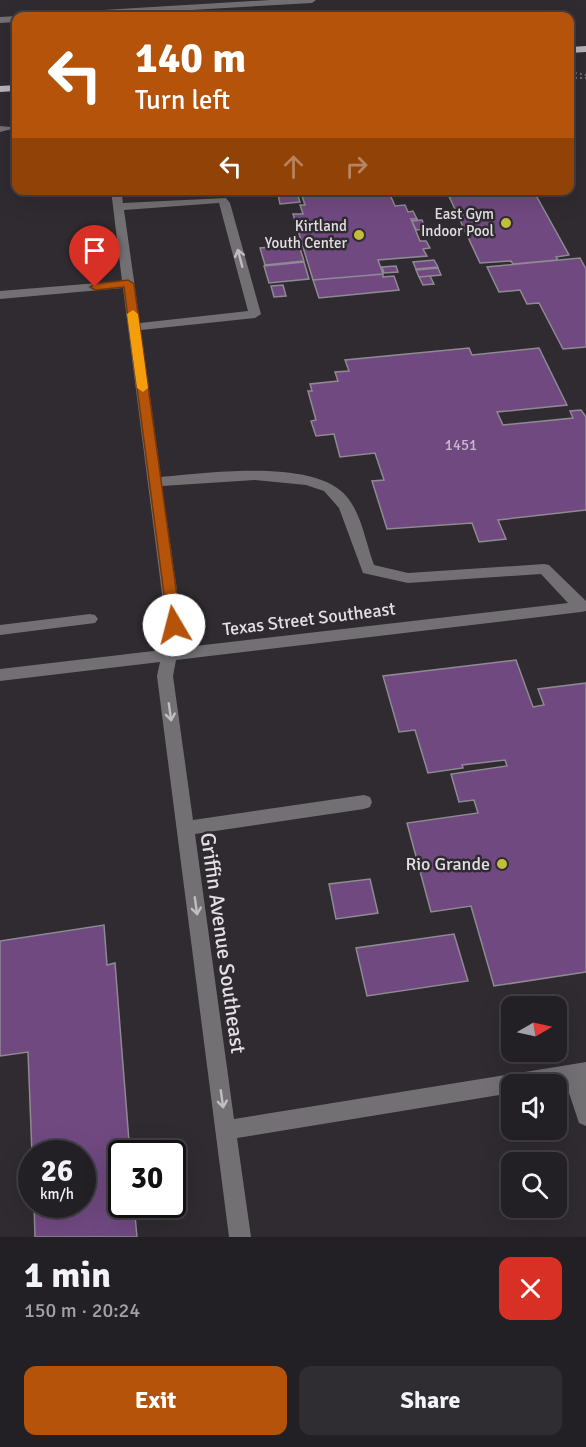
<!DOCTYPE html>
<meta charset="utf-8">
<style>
:root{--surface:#232025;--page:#2f2d32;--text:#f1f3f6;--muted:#a3a3a7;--line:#403e42;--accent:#b45309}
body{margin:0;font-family:Signika,sans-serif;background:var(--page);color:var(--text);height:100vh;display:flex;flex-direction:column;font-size:22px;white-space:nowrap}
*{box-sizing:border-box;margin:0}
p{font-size:20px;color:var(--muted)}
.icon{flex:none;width:33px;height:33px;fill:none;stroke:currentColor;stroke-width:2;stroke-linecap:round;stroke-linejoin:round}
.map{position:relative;height:1237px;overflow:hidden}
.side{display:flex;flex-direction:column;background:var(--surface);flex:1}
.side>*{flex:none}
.hud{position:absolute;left:12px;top:12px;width:562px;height:183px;border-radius:12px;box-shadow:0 6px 24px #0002,0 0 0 2px var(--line);background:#b45309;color:#fff;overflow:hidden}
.needle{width:39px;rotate:81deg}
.fabs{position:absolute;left:501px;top:996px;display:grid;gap:12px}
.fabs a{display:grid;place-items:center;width:66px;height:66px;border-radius:12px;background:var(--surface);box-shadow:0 6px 24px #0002,0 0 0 2px var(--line);font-size:30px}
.speed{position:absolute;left:18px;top:1140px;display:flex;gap:12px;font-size:30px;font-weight:700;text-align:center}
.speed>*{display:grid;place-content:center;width:78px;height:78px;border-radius:50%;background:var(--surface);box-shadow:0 6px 24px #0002,0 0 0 2px var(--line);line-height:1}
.speed small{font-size:15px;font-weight:400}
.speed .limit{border:3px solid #111;border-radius:9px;background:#fff;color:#111}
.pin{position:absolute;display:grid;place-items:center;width:51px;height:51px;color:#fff;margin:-62px -26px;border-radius:50% 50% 50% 0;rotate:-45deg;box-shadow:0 0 6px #0007}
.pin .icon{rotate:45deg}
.me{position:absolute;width:66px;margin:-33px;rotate:352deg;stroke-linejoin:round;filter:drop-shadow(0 0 4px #0008)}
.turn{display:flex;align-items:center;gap:21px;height:126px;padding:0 24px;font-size:27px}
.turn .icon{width:78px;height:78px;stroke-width:2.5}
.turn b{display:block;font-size:42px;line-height:51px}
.lanes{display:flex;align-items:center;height:57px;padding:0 24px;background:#0003;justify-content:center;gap:30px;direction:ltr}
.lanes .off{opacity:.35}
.round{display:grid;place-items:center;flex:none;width:63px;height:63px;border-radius:12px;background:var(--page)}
.head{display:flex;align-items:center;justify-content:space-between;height:102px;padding:0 24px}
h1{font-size:36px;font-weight:800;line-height:45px}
.primary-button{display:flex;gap:12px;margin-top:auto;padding:12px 24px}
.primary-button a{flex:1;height:69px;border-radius:12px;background:var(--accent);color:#fff;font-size:24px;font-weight:800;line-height:69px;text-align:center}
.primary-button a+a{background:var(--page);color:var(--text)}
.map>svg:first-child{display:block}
.building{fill:#704981;stroke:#8f8a92;stroke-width:1.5}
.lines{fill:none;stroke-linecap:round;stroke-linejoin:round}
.path{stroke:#6f6b70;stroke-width:2;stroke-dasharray:2 3;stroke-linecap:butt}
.minor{fill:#727073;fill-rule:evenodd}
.major{fill:#b7b3ba;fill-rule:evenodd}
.oneway{stroke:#c1bec2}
.route{fill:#b45309;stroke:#753606;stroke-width:1.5}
.slow{fill:#f59e0b}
.poi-dot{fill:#c6bc3c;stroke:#2f2b31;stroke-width:2}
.labels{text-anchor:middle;stroke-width:5;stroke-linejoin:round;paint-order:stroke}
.far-poi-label{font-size:15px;fill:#e3e0e4;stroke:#2f2b31;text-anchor:end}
.number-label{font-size:15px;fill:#c6bacb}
.street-label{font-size:18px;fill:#e3e0e4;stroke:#2f2b31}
.poi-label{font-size:18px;fill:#e3e0e4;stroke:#2f2b31;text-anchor:end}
.near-street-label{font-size:21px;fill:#e3e0e4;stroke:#2f2b31}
</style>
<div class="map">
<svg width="586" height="1237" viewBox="0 0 586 1237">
<rect width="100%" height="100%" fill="#2f2b31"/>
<path class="building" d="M300,190H388L395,206L405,205L408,212L413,211L417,219H411L420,241H426L430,248L423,249L427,256L378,260L383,274L313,280L293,214H303L300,205H305Z
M446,190H533L569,255L556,257L558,260L513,264L511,261L480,263Z
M297,193L300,202L280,204L278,194Z
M422,220L426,229L416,230L412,221Z
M299,245L304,261L265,265L260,248Z
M580,258L586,269V347L563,349L539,303L527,304L520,290L499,292L487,267Z
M434,260L438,267L416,269L413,262Z
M304,262L309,279L269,283L264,266Z
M396,266L398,272L384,273L382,267Z
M438,268L441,275L419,277L416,270Z
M383,274V277L394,276L399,290L319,298L313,280Z
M430,276L434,284L423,285L419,277Z
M283,285L286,296L274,297L271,286Z
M469,348L472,355L539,348L567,405L497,412L503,425L573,418L570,411L581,410L586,417V510L498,520L506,539L479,542L472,523L387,529L372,481L384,480L375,453L340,457L334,434L316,436L311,421L316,420L308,391H312L310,384L338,381L335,372L349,371L345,360Z
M516,660L533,707L544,705L538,689L586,683V972L494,986L471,906L431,912L407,823L478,813L474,800L459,802L451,774L507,766L505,760L462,765L463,768L428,773L415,730L399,732L383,676Z
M370,879L378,913L336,919L329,884Z
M104,925L107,965L115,963L130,1154H122V1204H134L137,1237H35L34,1204H82V1154H32L28,1052L0,1056V941Z
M454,934L468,981L367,996L356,948Z"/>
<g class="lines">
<path class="path" d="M570,72L586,75
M570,78H586"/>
<path class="minor" d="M270,0H316L312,3L88,16H49L53,13Z
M17,16L16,22L0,23V17Z
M0,126L11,127L12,129L0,132Z
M111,190H121L123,203L226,198L230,203L261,314L255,318L141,330L161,477C206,473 316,458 347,497C362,515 366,544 374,565L408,573L544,564L549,565L586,601V611L581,612L176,660L173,676L193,820L364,795L370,797L372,802L370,807L364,809L195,834L234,1119L586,1062V1126L579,1123L566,1084H512V1093L237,1138L251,1237H229L157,676L160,662L0,681V669L162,650L166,625L123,288L0,299V291L122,281ZM219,203L248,311L140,323L124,210ZM255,480L306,485L324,491L339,508L363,573L408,583L541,574L568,603L178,648L182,625L162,486Z
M90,614L95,615L98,619L95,623L0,635V625Z"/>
<path class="major" d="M586,46V52L570,53V47Z
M16,85V91L0,92V86Z"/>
</g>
<defs><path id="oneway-shaft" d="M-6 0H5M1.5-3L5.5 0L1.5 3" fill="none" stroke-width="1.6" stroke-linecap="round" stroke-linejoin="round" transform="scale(1.5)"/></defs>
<g class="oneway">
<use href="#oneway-shaft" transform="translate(240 258) rotate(-105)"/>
<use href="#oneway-shaft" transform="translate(170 712) rotate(82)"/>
<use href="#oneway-shaft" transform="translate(196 906) rotate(82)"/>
<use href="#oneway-shaft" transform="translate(222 1099) rotate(82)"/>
</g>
<path class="route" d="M128,280L134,284L181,625L174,630L168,625L124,287L95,290L90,287L95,284Z"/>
<path class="slow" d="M133,310L138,314L148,388L143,392L137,388L127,314Z"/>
<g class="poi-dot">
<circle cx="506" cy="223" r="6"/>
<circle cx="359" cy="235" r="6"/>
<circle cx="502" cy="864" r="6"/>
</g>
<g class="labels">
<g class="far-poi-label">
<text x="494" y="219">East Gym<tspan x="494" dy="17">Indoor Pool</tspan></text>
<text x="347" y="231">Kirtland<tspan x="347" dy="17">Youth Center</tspan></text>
</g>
<g class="number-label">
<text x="461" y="450">1451</text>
</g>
<g class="street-label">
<text transform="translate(309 619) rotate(-7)" y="6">Texas Street Southeast</text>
</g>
<g class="poi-label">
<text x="490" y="870">Rio Grande</text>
</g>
<g class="near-street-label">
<text transform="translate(223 943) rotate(82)" y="7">Griffin Avenue Southeast</text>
</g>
</g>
</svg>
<div class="fabs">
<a><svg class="needle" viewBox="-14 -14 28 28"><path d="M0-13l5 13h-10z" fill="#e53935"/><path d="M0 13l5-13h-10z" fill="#a3a3a7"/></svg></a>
<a><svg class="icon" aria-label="sound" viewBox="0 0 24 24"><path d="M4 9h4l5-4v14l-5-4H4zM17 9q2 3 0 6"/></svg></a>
<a><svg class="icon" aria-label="search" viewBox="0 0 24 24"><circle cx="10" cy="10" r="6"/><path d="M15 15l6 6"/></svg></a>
</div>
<div class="speed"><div>26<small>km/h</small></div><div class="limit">30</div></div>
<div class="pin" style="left:95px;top:287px;background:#d93025"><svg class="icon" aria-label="arrive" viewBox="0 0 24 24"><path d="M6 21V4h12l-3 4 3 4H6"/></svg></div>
<svg class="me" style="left:174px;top:625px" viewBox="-20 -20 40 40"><circle r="19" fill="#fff"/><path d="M0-13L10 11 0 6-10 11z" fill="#b45309"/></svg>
<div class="hud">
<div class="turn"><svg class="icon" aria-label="left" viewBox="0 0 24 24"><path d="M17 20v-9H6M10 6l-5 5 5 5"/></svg><div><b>140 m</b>Turn left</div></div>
<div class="lanes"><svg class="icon" aria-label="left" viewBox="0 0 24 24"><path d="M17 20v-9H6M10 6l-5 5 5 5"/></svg><svg class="icon off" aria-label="ahead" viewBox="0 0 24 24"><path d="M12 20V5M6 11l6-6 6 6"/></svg><svg class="icon off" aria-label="right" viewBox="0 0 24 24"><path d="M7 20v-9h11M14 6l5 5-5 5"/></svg></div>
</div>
</div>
<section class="side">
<div class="head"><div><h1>1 min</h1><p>150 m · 20:24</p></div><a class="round" style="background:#d93025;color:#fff"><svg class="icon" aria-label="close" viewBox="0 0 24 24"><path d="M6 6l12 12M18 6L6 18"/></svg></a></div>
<div class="primary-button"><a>Exit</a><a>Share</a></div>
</section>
